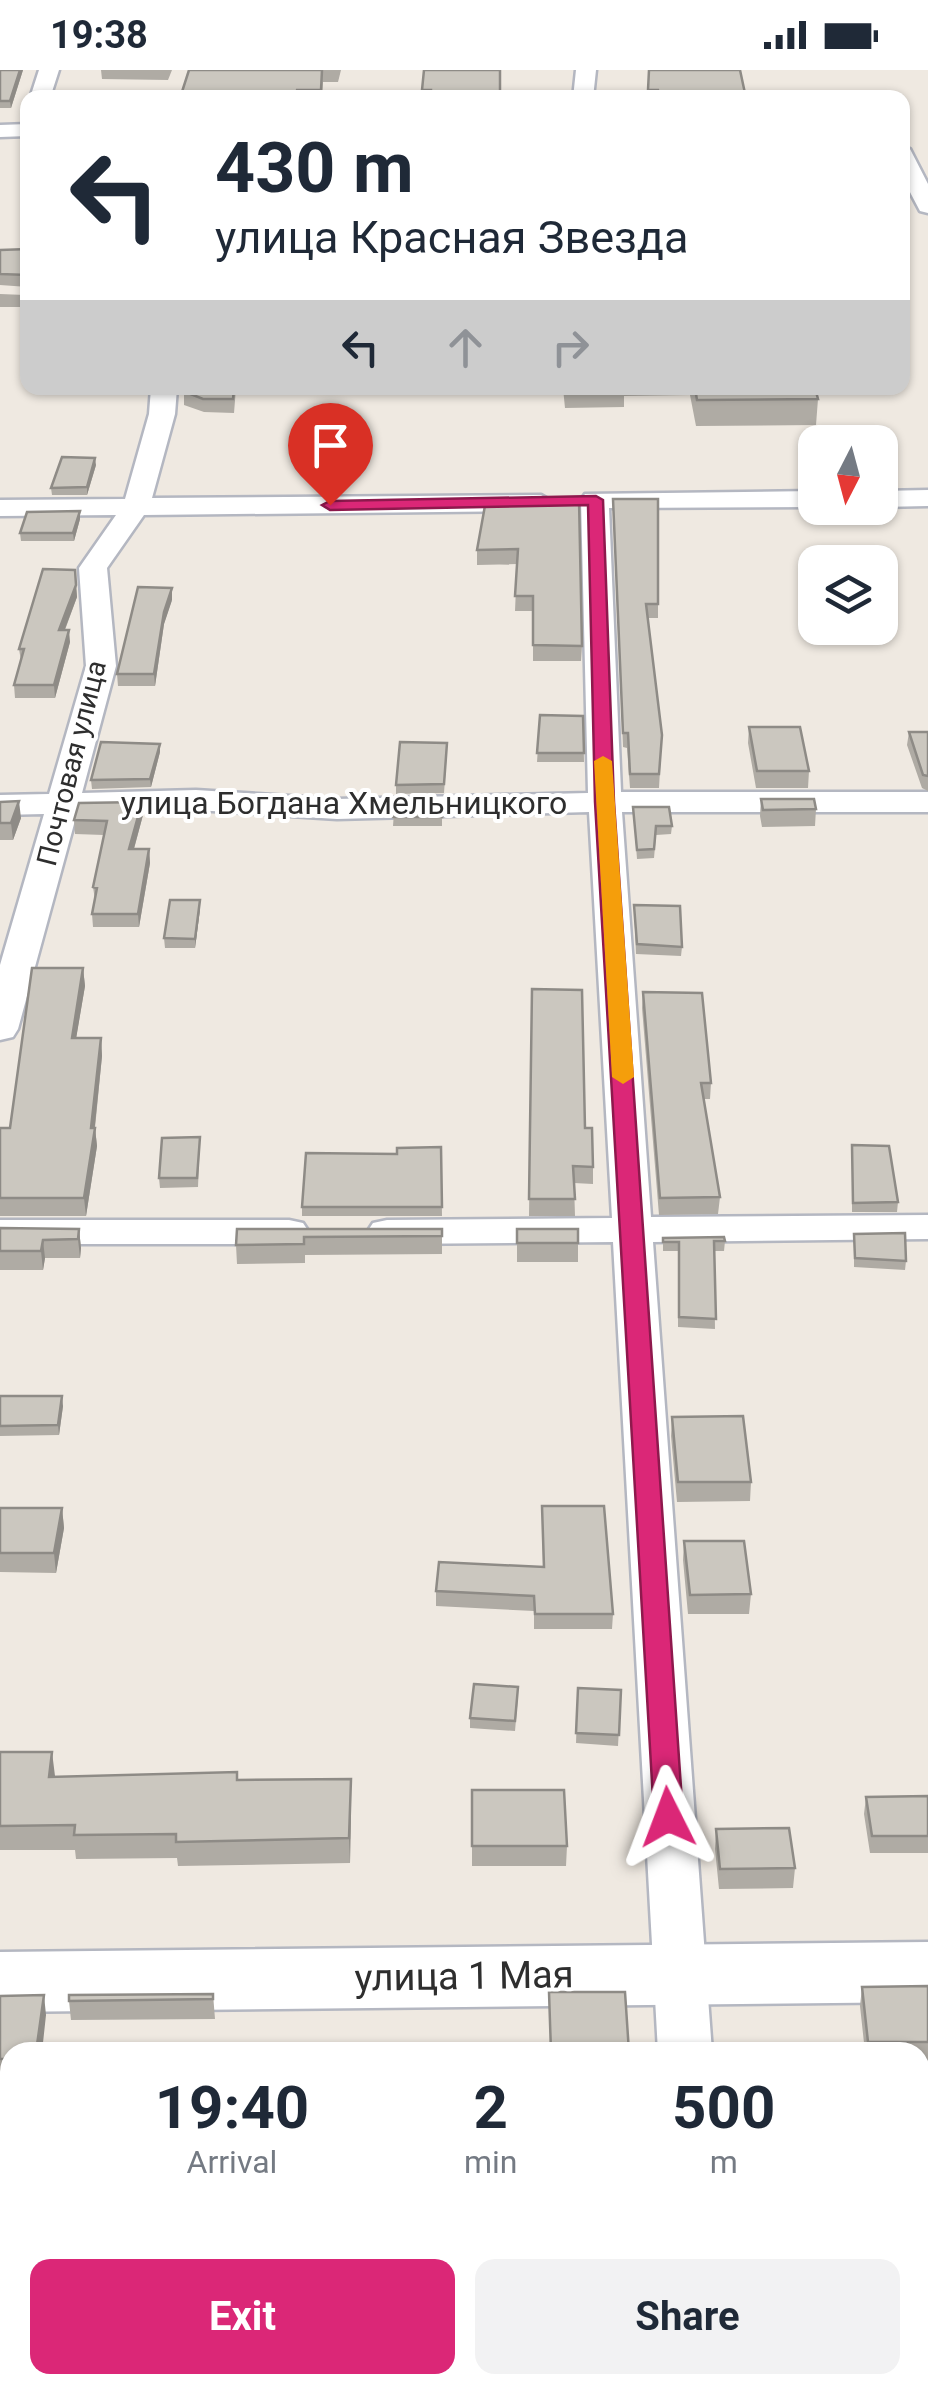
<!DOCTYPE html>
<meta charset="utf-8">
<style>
:root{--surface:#fff;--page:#f2f2f3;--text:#1f2937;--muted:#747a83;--accent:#db2777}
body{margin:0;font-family:Roboto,sans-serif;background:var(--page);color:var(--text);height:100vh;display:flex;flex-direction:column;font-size:38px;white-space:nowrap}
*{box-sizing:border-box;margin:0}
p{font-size:32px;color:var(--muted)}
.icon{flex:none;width:55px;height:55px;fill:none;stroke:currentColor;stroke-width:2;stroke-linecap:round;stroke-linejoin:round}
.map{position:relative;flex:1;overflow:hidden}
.details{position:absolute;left:0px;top:1972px;width:930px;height:352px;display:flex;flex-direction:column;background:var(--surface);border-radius:30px 30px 0 0;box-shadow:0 2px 8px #0004}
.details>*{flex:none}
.guide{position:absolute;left:20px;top:20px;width:890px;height:305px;border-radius:20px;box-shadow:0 2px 8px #0004;background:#fff;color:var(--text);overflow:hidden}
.needle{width:65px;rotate:186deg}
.buttons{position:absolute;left:798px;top:355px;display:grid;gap:20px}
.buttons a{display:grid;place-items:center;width:100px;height:100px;border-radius:20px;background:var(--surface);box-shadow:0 2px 8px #0004;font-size:50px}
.pin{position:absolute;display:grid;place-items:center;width:85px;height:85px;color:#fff;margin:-102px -42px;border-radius:50% 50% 50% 0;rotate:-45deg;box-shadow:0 0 10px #0007}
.pin .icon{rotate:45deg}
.me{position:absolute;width:110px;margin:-55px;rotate:357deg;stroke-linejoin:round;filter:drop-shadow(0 0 8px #0008)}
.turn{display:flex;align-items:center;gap:35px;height:210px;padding:0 30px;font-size:45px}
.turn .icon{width:130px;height:130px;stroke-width:2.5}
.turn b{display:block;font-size:70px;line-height:85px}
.lanes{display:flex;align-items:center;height:95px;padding:0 30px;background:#0003;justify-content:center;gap:50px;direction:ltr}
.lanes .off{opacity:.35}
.eta{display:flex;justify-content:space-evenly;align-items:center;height:170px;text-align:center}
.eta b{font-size:60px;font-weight:700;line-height:70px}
.cta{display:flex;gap:20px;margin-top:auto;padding:20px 30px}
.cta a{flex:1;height:115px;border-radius:20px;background:var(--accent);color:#fff;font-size:40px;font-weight:700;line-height:115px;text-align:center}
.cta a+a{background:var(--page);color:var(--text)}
.status{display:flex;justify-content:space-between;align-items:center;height:70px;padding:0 50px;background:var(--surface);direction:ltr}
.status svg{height:28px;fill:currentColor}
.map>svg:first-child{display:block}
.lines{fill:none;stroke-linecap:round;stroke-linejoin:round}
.street-casing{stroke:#b4b7c1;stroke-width:5}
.secondary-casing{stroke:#b4b7c1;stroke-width:5}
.street{fill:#fff;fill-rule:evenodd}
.secondary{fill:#fff;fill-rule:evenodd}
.wall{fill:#afaba4}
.shaded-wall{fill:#8e8b86}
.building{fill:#cbc7bf;stroke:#8e8b86;stroke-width:2.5}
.route{fill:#db2777;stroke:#8e194d;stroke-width:2.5}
.slow{fill:#f59e0b}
.labels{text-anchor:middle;stroke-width:8;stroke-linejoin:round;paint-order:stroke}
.far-street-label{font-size:28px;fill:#2e2e2e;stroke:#fff}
.street-label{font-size:32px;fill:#2e2e2e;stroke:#fff}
.near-street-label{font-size:38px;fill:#2e2e2e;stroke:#fff}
</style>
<div class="status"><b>19:38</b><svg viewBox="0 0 49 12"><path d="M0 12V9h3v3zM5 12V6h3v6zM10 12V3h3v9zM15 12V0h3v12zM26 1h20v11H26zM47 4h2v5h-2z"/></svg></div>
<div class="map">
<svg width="928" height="2323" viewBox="0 0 928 2323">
<rect width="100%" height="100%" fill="#efe9e1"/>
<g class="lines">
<defs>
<path id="street" d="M39,0H59L50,28H30Z
M576,0H596L593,28H573Z
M28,54V66L0,67V55Z
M902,78L910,79L928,114V143L920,141L902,107Z
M151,318H177L175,344L152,428L541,425L555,433L541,441L144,445L107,498L116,596L82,723L196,720L337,729L588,723L581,430L585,424L815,421V437L609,438L621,722H928V742H622L651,1147L928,1145V1169L653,1172L712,1982H658L613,1172L387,1174L373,1171L367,1162L373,1153L387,1150L612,1148L589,742L337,749L196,740L77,743L18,959L13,967L0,970V895L44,744L0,745V725L49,724L86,596L79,498L116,445L0,446V430L125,429L149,344Z
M928,420V436L880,437V421Z
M0,1150H289L303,1153L309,1162L303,1171L289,1174H0Z
M686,2315H746V2323H686Z"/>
<path id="secondary" d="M928,1872V1932L0,1942V1882Z"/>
</defs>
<use href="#street" class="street-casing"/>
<use href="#secondary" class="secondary-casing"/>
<use href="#street" class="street"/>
<use href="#secondary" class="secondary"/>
</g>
<path class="wall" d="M0,0H23L11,38H0Z
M101,0H172L168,10L102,9Z
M189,0H341L338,12H323L322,28H180Z
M649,0L746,28H648Z
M422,20L500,28H422Z
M28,179V217L0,215V180Z
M0,224L25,225L26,237H0Z
M184,318H236L234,343L204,342L184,335Z
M563,318H815L818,329L816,355L696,356L690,325L624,326V337L565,338Z
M96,395L87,425H52L51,418Z
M613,429L658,534V548H647L662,665L659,718H630L627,678L623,677Z
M486,430L582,576L581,591H533V541H515L517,494L477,495V480Z
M80,441V449L74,471H21L20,463Z
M75,500L77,527L65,560L70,572L55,628H15L14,615L21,591L19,579Z
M172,530L164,554L155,616H118L117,604Z
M540,645L583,646L584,692H537Z
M749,657L809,701L808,718H756L748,673Z
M909,662H928V721L922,718L907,675Z
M447,681L444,723L396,724V715Z
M160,682L151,717L92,719L91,710Z
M761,729L816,739L815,756L762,757L760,746Z
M0,732L21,748L13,770H0Z
M633,737L672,756L671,764L656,765L654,788L637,789Z
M442,741V756H393L394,742Z
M143,745L134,779H149L150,793L139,857H93L92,844L95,830L93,817L104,765L75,764L74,750Z
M634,835L682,877L681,886L636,884Z
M200,839L195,878H165L164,868Z
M83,898L85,916L76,968H101L102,986L95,1058L97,1076L86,1146H0V1058H10Z
M532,919L585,1058L593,1097V1114L574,1113L575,1146H529Z
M643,922L711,1013L710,1029H703L720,1127L718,1144L659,1145L642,938Z
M200,1067L198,1117L160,1118L159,1108Z
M852,1075L898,1132L897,1142H852Z
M441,1077L442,1146H302V1137Z
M0,1158L79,1159L81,1178L80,1188H45L43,1200H0Z
M237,1159H442V1184L305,1185V1193L237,1194L236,1175Z
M517,1159L578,1173V1192H517Z
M854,1164L906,1191L905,1200L854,1197Z
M663,1168L725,1171L724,1181H714L715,1259L678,1257V1181H663Z
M0,1326L63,1336L59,1365L0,1366Z
M672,1347L751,1412L750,1431L677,1432L671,1366Z
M542,1436L613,1544L612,1559H534V1541L436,1536V1521L543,1497Z
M0,1438H62L64,1458L56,1503L0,1502Z
M684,1471L751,1524L749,1544H688L683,1490Z
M578,1618L621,1620L618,1676L576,1673Z
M518,1627L515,1661L470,1658V1648Z
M0,1682L55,1707L237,1702L238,1710L351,1733L350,1793L178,1796L177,1788L76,1789L75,1780H0Z
M472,1720L567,1776L566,1796H472Z
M928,1726V1783H870L864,1744L866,1727Z
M716,1759L795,1798L793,1818L719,1819L715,1779Z
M928,1916V1992H920V1982H865L860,1936L862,1917Z
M213,1924L215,1949L71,1950L69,1931Z
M0,1926L46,1945L10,1982V2009H0Z
M597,2315H661L660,2323H598Z"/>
<path class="shaded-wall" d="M20,0H23L11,38L10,31Z
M95,388L96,395L87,425V417Z
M80,441V449L74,471L73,463Z
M76,515L77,527L60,572L59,560Z
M172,518V530L164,554L155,616L154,604L164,542Z
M69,560L70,572L55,628L54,615Z
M160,674V682L151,717L150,709Z
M19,731L21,748L13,770L11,753Z
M142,732L143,745L130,793L129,779Z
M149,779L150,793L139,857L138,844Z
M200,830V839L195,878V869Z
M83,898L85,916L73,987L72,968Z
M101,968L102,986L94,1064L95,1058L97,1076L86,1146L84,1128Z
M79,1159L81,1178L80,1188L78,1169Z
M43,1170L45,1188L43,1200L41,1181Z
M62,1326L63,1336L59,1365L58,1355Z
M62,1438L64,1458L56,1503L54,1483Z
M52,1682L55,1706L49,1707Z
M351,1709V1733L350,1793L349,1768Z
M44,1925L46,1945L42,1982H36Z"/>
<path class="building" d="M0,0H20L10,31H0Z
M189,0H322L321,20H297L294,28H180Z
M424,0H500V28H431V20H422Z
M649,0H740L746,28H660L658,20H648Z
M28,179V205L0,204V180Z
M184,318H234L233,329H203L183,321Z
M695,318H815L818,329L697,330Z
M62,387L95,388L87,417L51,418Z
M579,429L582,576L533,575V526H515L518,479L477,480L486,430Z
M613,429H658V534H646L662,665L659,704H630L628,663H623Z
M80,441L73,463H20L27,442Z
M43,499L75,500L76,515L59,560H69L54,615H14L24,579H19Z
M138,517L172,518L164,542L154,604H117Z
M540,645L583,646L584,683H537Z
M749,657H800L809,701H757Z
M909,662H928V706L923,705Z
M101,672L160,674L150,709L91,710Z
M400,672L447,673L444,714L396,715Z
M761,729H814L816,739L763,740Z
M19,731L11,753H0V732Z
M142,732L129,779H149L138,844H92L97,818L93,817L107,751L74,750L79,733Z
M633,737H669L672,756H656L654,779L637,780Z
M442,741V747H393L394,742Z
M170,830H200L195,869L164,868Z
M634,835L680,836L682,877L637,874Z
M32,898H83L72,968H101L91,1058H95L84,1128H0V1058H10Z
M532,919L582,920L585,1058H592L593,1097L573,1096L575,1129H529Z
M643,922L702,923L711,1013H701L720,1127L660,1128Z
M200,1067L197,1108H159L162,1068Z
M852,1075L889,1076L898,1132L853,1133Z
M441,1077L442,1137H302L306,1083L397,1084V1078Z
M0,1158L79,1159L78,1169L43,1170L41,1181H0Z
M237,1159H442V1166L304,1167V1174L236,1175Z
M517,1159H578V1173H517Z
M905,1163L906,1191L855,1188L854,1164Z
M724,1167L725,1171H714L716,1249L679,1247V1172H663V1168Z
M0,1326H62L58,1355L0,1356Z
M743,1346L751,1412H678L672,1347Z
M542,1436H604L613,1544H535L534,1526L436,1521L439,1492L544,1497Z
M0,1438H62L54,1483H0Z
M684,1471H744L751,1524L690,1525Z
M474,1614L518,1617L515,1651L470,1648Z
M578,1618L621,1620L619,1665L576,1663Z
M0,1682H52L49,1707L237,1702V1710L351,1709L349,1768L176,1772V1764L74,1765L75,1755L0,1756Z
M472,1720H564L567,1776H472Z
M928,1726V1766H872L866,1727Z
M789,1758L795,1798L720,1799L716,1759Z
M928,1916V1972H868L862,1917Z
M549,1922H625L629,1982H551Z
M213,1924V1929L69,1931V1925Z
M44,1925L36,1982H10V1989H0V1926Z
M787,1977L788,1982H737L736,1978Z
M59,2315H256L255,2323H58Z
M599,2315H661V2316L599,2317Z
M758,2315H894L895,2323H759Z"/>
<path class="route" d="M596,426L603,430L614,732L683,1747L678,1755L668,1758L658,1755L654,1747L595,732L588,435L330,440L322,435L330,431Z"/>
<path class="slow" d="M603,686L612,691L634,1007L623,1014L612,1007L594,691Z"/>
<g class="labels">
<g class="far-street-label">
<text transform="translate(71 693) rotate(-76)" y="10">Почтовая улица</text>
</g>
<g class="street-label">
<text x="344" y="744">улица Богдана Хмельницкого</text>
</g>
<g class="near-street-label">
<text transform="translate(464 1906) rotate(-1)" y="13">улица 1 Мая</text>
</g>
</g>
</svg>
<div class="buttons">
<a><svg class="needle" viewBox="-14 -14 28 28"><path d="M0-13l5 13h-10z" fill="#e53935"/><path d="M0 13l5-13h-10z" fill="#747a83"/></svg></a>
<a><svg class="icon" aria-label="layers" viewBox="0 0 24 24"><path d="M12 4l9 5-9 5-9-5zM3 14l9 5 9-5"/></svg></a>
</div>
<div class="pin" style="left:330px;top:435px;background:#d93025"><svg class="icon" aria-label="arrive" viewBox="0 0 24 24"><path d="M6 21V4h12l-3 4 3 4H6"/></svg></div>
<svg class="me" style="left:668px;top:1747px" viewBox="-20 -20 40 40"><path d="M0-17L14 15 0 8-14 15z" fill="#db2777" stroke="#fff" stroke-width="4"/></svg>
<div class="guide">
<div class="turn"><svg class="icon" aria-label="left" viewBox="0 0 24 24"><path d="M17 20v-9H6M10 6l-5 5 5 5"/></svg><div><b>430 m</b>улица Красная Звезда</div></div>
<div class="lanes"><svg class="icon" aria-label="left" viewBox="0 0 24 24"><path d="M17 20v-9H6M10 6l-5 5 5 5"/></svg><svg class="icon off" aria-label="ahead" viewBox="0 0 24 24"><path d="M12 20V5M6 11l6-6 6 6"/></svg><svg class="icon off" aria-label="right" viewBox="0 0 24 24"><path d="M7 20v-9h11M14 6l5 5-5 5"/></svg></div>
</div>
<section class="details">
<div class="eta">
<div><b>19:40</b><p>Arrival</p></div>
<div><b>2</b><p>min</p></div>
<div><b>500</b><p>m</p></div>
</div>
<div class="cta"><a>Exit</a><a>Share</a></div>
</section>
</div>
